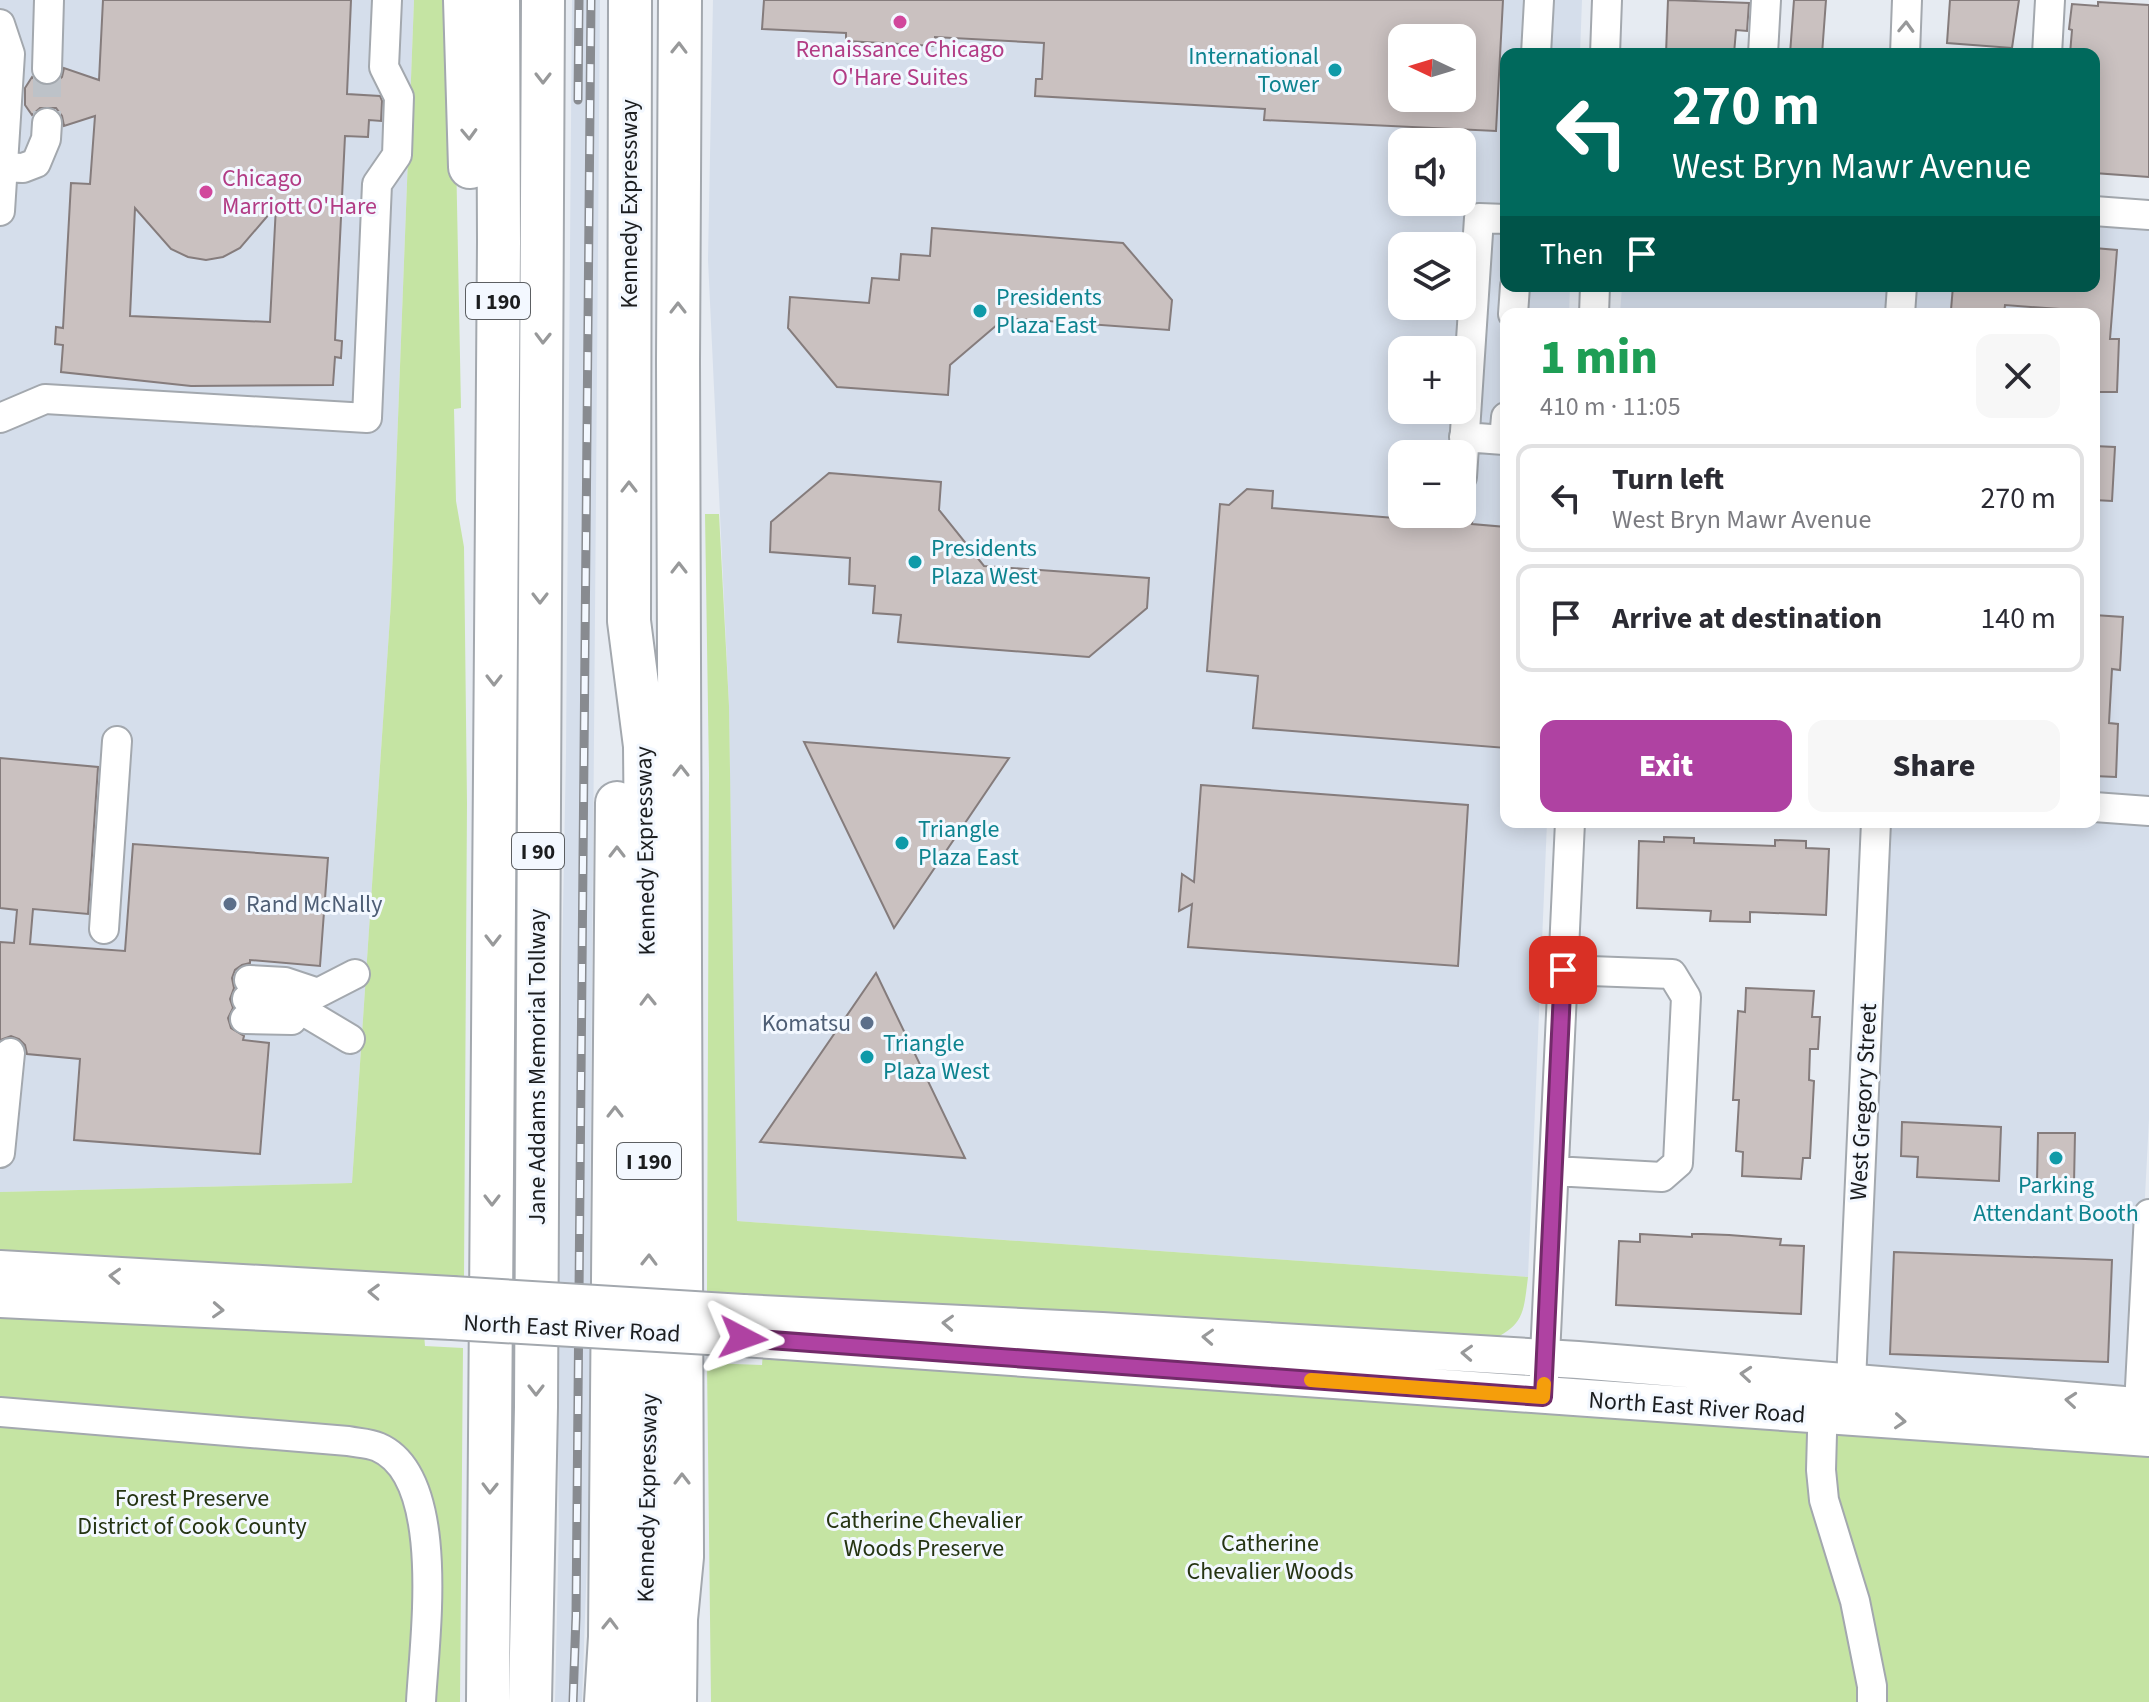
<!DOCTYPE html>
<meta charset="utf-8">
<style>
:root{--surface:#fff;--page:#f7f7f7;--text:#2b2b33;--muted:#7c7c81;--line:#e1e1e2;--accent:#af42a2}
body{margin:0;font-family:"Source Sans 3",sans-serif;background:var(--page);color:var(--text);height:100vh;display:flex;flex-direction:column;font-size:30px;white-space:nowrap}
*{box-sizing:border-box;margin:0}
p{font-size:26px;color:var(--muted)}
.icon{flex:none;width:44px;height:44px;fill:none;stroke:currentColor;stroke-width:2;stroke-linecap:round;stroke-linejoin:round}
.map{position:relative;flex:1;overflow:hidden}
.side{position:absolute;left:1500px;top:308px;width:600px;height:520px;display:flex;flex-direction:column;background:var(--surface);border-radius:16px;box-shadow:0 4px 20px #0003}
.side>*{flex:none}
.top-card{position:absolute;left:1500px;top:48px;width:600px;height:244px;border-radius:16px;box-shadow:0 4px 20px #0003;background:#00695c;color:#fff;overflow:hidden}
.needle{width:52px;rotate:274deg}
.tools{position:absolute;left:1388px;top:24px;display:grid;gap:16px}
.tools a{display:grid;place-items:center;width:88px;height:88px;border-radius:16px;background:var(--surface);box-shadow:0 4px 20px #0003;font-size:40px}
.pin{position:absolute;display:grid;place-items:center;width:68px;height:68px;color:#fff;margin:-34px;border-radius:16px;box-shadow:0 4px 12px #0006}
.me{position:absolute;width:88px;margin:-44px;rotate:94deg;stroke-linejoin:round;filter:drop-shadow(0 0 6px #0008)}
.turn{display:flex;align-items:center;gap:28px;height:168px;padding:0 40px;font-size:36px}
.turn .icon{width:104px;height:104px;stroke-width:2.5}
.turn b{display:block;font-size:56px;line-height:68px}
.then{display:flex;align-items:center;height:76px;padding:0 40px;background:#0003;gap:16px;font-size:30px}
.round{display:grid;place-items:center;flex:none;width:84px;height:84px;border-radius:16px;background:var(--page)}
.overview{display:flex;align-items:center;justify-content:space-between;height:136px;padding:0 40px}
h1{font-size:48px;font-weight:800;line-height:60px;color:#1e9e55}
.primary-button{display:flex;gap:16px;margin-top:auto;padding:16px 40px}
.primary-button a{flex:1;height:92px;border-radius:16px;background:var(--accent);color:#fff;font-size:32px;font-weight:800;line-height:92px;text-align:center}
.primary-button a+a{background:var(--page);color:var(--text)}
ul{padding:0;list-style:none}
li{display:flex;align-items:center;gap:24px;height:108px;margin:0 16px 12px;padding:0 24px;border:4px solid var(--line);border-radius:16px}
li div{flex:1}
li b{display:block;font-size:30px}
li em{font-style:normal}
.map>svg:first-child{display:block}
.built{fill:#d5deeb;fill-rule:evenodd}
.green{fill:#c5e4a3}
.building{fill:#cac1c0;stroke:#857c7c;stroke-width:2;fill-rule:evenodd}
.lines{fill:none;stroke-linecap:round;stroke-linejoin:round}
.minor-tunnel{stroke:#bdc2c8;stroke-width:28;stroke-dasharray:28 14;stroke-linecap:butt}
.minor-casing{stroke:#a3a8ae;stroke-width:32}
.major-casing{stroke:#a3a8ae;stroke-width:40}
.highway-casing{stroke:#a3a8ae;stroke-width:46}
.minor{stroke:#fff;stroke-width:28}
.major{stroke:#fff;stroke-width:36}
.highway{stroke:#fff;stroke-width:42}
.rail-casing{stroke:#888b90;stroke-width:9}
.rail{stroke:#f3f8ff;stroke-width:6;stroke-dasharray:18;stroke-linecap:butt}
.major-bridge-casing{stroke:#a3a8ae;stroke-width:40;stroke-linecap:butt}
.major-bridge{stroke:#fff;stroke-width:36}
.oneway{stroke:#98999a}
.route-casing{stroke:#722b69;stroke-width:20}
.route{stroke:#af42a2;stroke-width:14}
.slow{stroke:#f59e0b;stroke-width:14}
.hotel-dot{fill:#d1479c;stroke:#f3f8ff;stroke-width:3}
.culture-dot{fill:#0f9aa8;stroke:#f3f8ff;stroke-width:3}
.service-dot{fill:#5c6f8a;stroke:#f3f8ff;stroke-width:3}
.labels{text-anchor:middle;stroke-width:6;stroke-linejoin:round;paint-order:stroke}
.shield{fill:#f3f8ff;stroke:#5c5f62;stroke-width:2}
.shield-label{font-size:22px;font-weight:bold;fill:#1b1d1f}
.hotel-label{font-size:24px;fill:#b23c85;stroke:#f3f8ff}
.culture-label{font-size:24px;fill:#0d838f;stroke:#f3f8ff;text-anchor:start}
.street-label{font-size:24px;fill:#1b1d1f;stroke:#f3f8ff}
.service-label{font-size:24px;fill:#4e5e75;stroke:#f3f8ff;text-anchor:start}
.park-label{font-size:24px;fill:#253412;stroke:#f3f8ff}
</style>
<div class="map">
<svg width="2149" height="1702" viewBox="0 0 2149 1702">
<rect width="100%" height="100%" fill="#e6ebf2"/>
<path class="built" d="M0,0H414L391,602L352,1183L0,1192Z
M572,0H600L590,1231L594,1279V1361L582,1702H555L559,1525L556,1275L566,753Z
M713,0H1582L1580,54H1506V286H1570L1569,314H1506V822H1547L1528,1277L736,1221L729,706L708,260ZM1402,38H1462V98H1402ZM1402,142H1462V202H1402ZM1402,246H1462V306H1402ZM1402,350H1462V410H1402ZM1402,454H1462V514H1402Z
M2094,211L2149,214V1119L2135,1390L1852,1370L1878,822H2094V314H1620L1622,286H2094Z"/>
<path class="green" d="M414,0H453L461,408L454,409L456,501L464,547L467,803L464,1278L0,1256V1192L352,1183L391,602Z
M705,514H719L729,706L737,1221L1528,1277C1523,1319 1523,1325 1484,1344L940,1311L707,1291L709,774Z
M0,1310L424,1334L425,1346L463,1348L460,1702H0Z
M763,1352L2149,1451V1702H711L707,1363L762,1365Z"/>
<path class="building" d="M103,0H351L347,94L380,96L382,101L381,121L369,120L368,137L345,136L335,340L342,341L341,358L335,357L333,385L191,386L61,372L63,345L55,344L56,327L63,328L71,183L90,184L95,116L64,126L62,116L56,108H40L32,115L25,105V88L32,77L39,84H54L62,77L64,68L99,80ZM276,206L270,322L130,316L135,208L171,249L188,257L206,260L223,257L240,248Z
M764,0H1503L1496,131L1264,120L1265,109L1035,96L1036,79H1042L1044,43L935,37V46L846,41V33L762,29ZM1402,38H1462V98H1402Z
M1668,0L1749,3L1747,31L1736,30L1734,54H1666Z
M1794,0H1826L1822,54H1790Z
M1950,0H2019L2012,48L1947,43Z
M2098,2L2149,5V177L2094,173V54H2070L2072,30L2069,29L2072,4L2098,6Z
M932,228L1123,243L1172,300L1169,330L1005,318L950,365L948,395L837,387L788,328L790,297L869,303L872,278L899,280L901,254L930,256Z
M2094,248L2117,250L2110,339H2119L2117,392H2094V314H2058L2059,309L2005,305L2004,314L1951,310L1953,286H2094Z
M2094,446L2115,447L2112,501L2094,500Z
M829,473L941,482L939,510L984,566L1149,578L1147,608L1089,657L898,642L901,615L873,613L875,586L849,584L850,558L770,552L771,522Z
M1247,489L1273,491L1272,508L1444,522L1454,514H1473L1472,524L1506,527V748L1253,728L1258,676L1207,671L1220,504L1229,505Z
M2094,615L2123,617L2120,670L2112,669L2109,723L2118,724L2116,777L2094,776Z
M804,742L1009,758L894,928Z
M0,758L98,767L88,914L33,909L30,944L125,951L133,844L328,858L320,966L250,960V963L242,965L235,970L232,978L234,988L230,999L233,1008L228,1018L231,1028L244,1036L243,1040L269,1043L260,1154L74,1140L80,1059L27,1054L25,1045L19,1039L11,1036L0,1040V942L14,943L17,910L0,908Z
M1201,785L1468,805L1458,966L1188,947L1192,904L1179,911L1182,874L1194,882Z
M1664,837L1694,838V843L1775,846V840L1806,841V848L1829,849L1826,915L1750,912V922L1710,921L1711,911L1637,908L1639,841L1664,842Z
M876,973L965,1158L760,1142Z
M1746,988L1814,991L1812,1017H1820L1818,1049H1810L1809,1080L1814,1081L1810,1158H1803L1801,1179L1742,1176L1743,1152L1736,1151L1739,1100H1733L1738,1011L1745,1012Z
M1902,1122L2001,1127L1999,1181L1917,1177L1918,1157L1901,1156Z
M2038,1133H2075L2074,1184L2037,1183Z
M1640,1234L1692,1237V1234H1703L1729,1235L1781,1239L1780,1245L1804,1246L1801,1314L1616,1305L1619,1241L1640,1242Z
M1894,1252L2112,1260L2108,1362L1890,1354Z"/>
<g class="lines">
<path class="minor-tunnel" d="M47,69V123"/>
<defs>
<path id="minor" d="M0,24L10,54L0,211
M1536,54L1539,0
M1605,54L1607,0
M1763,54L1766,0
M1905,54L1907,0
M2047,54L2050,0
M47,69L49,0
M0,167L23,168L36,163L46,139L47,123
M2094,211L2149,215
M1513,314L1515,286
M1594,314L1595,286
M1900,314L1902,286
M0,418L45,399L367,418L377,184L397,155L399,97L384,67L387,0
M1464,437L1504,440L1506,417
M1462,477L1479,218L1506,219
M2094,807L2149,811
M104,929L117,741
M249,980L285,982L318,993
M247,999L288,1002L318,993L355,974
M288,1002L350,1039
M245,1019L292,1020
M0,1153L10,1053
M1554,1171L1662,1177L1678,1163L1686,997L1672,974L1563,970
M1544,1377L1570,822
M1851,1382L1876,822
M1823,1397L1821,1470L1824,1500L1855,1601L1872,1686V1702
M0,1412L348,1441C358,1443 369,1443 378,1447C448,1477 424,1640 421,1702
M2138,1425L2149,1214"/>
<path id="major" d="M0,1269L452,1295
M0,1299L452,1321
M743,1313L1102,1331L1578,1360L2149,1407
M743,1338L2149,1438"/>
<path id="highway" d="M465,0L470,167
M630,0L629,621L645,746L649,1185L645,1702
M488,1702L499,242L498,0
M530,1702L536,1407L543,0
M606,1702L610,1637L617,803
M675,1702L676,1619L682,1557L678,361L680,0"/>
</defs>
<use href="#minor" class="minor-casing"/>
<use href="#major" class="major-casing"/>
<use href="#highway" class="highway-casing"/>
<use href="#minor" class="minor"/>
<use href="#major" class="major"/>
<use href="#highway" class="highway"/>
<defs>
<path id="rail" d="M578,100L579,0
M573,1702L576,1616L591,0"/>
</defs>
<use href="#rail" class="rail-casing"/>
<use href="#rail" class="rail"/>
<defs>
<path id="major-bridge" d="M452,1295L743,1313
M452,1321L743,1338"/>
</defs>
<use href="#major-bridge" class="major-bridge-casing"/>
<use href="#major-bridge" class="major-bridge"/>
</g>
<defs><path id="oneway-chevron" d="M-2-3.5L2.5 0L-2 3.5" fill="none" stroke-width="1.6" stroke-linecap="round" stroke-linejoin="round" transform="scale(2)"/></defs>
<g class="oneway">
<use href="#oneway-chevron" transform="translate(1906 27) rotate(-88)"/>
<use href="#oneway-chevron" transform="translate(679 48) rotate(-89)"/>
<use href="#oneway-chevron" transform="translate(543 78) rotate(90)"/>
<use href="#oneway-chevron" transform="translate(469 134) rotate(88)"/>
<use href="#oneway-chevron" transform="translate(678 308) rotate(-90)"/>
<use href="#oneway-chevron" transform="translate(543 338) rotate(91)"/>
<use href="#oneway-chevron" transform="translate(629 487) rotate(-90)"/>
<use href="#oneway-chevron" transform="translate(679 568) rotate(-90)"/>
<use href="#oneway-chevron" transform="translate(540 598) rotate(90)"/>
<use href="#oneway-chevron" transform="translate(494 680) rotate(90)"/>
<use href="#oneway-chevron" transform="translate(681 771) rotate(-90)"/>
<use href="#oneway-chevron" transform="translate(617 852) rotate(-90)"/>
<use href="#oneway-chevron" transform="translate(493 940) rotate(90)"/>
<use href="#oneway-chevron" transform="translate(648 1000) rotate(-91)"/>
<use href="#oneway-chevron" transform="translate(615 1112) rotate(-90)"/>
<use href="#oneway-chevron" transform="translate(492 1200) rotate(90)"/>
<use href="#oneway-chevron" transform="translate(649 1260) rotate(-89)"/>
<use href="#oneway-chevron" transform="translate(115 1276) rotate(-177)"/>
<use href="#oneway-chevron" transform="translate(374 1292) rotate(-178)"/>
<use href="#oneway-chevron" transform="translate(218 1310) rotate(3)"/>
<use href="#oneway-chevron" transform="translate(948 1323) rotate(-177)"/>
<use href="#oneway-chevron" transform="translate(1208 1337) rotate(-177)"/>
<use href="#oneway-chevron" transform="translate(1467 1353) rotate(-177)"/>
<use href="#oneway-chevron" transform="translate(1746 1374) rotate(-175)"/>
<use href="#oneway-chevron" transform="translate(536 1390) rotate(90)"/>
<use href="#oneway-chevron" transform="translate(2071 1400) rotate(-175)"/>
<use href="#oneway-chevron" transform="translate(1900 1421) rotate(4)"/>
<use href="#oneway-chevron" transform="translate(682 1479) rotate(-90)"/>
<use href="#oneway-chevron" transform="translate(490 1488) rotate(91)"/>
<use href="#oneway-chevron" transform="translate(610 1624) rotate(-89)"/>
</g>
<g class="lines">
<defs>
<path id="route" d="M743,1338L1543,1397L1563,970"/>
</defs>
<use href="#route" class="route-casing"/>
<use href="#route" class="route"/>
<path class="slow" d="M1311,1380L1543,1397L1544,1384"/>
</g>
<g class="hotel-dot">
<circle cx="900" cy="22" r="8"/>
<circle cx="206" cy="192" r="8"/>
</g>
<g class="culture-dot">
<circle cx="1335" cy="70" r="8"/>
<circle cx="980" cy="311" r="8"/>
<circle cx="915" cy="562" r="8"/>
<circle cx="902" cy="843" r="8"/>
<circle cx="867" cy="1057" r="8"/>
<circle cx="2056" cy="1158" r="8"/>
</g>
<g class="service-dot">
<circle cx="230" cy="904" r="8"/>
<circle cx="867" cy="1023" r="8"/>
</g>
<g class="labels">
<g class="shield">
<rect x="466" y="283" width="64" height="36" rx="6"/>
<rect x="512" y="833" width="52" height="36" rx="6"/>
<rect x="617" y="1143" width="64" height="36" rx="6"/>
</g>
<g class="shield-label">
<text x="498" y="309">I 190</text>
<text x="538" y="859">I 90</text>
<text x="649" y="1169">I 190</text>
</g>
<g class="hotel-label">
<text x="900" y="57">Renaissance Chicago<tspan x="900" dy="28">O'Hare Suites</tspan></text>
<text x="222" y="186" text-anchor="start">Chicago<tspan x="222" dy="28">Marriott O'Hare</tspan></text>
</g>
<g class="culture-label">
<text x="1319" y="64" text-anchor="end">International<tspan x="1319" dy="28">Tower</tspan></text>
<text x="996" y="305">Presidents<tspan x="996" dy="28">Plaza East</tspan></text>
<text x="931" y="556">Presidents<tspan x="931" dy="28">Plaza West</tspan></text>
<text x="918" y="837">Triangle<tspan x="918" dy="28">Plaza East</tspan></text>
<text x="883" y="1051">Triangle<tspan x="883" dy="28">Plaza West</tspan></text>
<text x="2056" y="1193" text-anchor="middle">Parking<tspan x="2056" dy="28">Attendant Booth</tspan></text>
</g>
<g class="street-label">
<text transform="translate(629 204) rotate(-90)" y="8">Kennedy Expressway</text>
<text transform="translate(645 851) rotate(-91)" y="8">Kennedy Expressway</text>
<text transform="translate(537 1067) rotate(-90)" y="8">Jane Addams Memorial Tollway</text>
<text transform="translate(1863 1102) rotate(-87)" y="8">West Gregory Street</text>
<text transform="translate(572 1328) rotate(3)" y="8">North East River Road</text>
<text transform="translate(1697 1407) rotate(4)" y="8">North East River Road</text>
<text transform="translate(647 1498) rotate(-89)" y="8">Kennedy Expressway</text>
</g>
<g class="service-label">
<text x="246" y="912">Rand McNally</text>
<text x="851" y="1031" text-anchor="end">Komatsu</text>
</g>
<g class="park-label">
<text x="192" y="1506">Forest Preserve<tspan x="192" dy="28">District of Cook County</tspan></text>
<text x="924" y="1528">Catherine Chevalier<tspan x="924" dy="28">Woods Preserve</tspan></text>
<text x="1270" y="1551">Catherine<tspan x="1270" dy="28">Chevalier Woods</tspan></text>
</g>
</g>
</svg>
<div class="tools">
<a><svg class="needle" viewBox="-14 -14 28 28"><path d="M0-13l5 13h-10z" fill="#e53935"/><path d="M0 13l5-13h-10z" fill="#7c7c81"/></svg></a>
<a><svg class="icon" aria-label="sound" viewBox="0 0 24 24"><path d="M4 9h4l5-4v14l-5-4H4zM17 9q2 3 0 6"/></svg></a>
<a><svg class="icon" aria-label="layers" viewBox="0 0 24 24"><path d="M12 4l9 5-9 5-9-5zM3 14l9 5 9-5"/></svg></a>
<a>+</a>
<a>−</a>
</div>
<div class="pin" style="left:1563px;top:970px;background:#d93025"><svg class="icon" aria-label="arrive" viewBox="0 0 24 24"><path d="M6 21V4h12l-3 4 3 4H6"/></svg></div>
<svg class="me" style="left:743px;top:1338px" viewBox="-20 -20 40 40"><path d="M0-17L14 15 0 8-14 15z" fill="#af42a2" stroke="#fff" stroke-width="4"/></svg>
<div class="top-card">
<div class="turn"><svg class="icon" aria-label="left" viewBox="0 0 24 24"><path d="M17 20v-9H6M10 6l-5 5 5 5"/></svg><div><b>270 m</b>West Bryn Mawr Avenue</div></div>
<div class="then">Then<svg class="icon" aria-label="arrive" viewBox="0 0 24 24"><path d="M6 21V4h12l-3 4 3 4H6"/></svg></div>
</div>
<section class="side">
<div class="overview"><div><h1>1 min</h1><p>410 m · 11:05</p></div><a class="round"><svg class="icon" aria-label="close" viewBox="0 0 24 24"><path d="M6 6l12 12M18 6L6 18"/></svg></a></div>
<ul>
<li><svg class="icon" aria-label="left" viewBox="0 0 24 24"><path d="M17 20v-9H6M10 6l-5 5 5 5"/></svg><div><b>Turn left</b><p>West Bryn Mawr Avenue</p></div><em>270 m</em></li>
<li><svg class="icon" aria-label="arrive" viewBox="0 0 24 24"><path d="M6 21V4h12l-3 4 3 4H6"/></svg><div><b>Arrive at destination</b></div><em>140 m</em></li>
</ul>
<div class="primary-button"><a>Exit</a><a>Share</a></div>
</section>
</div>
